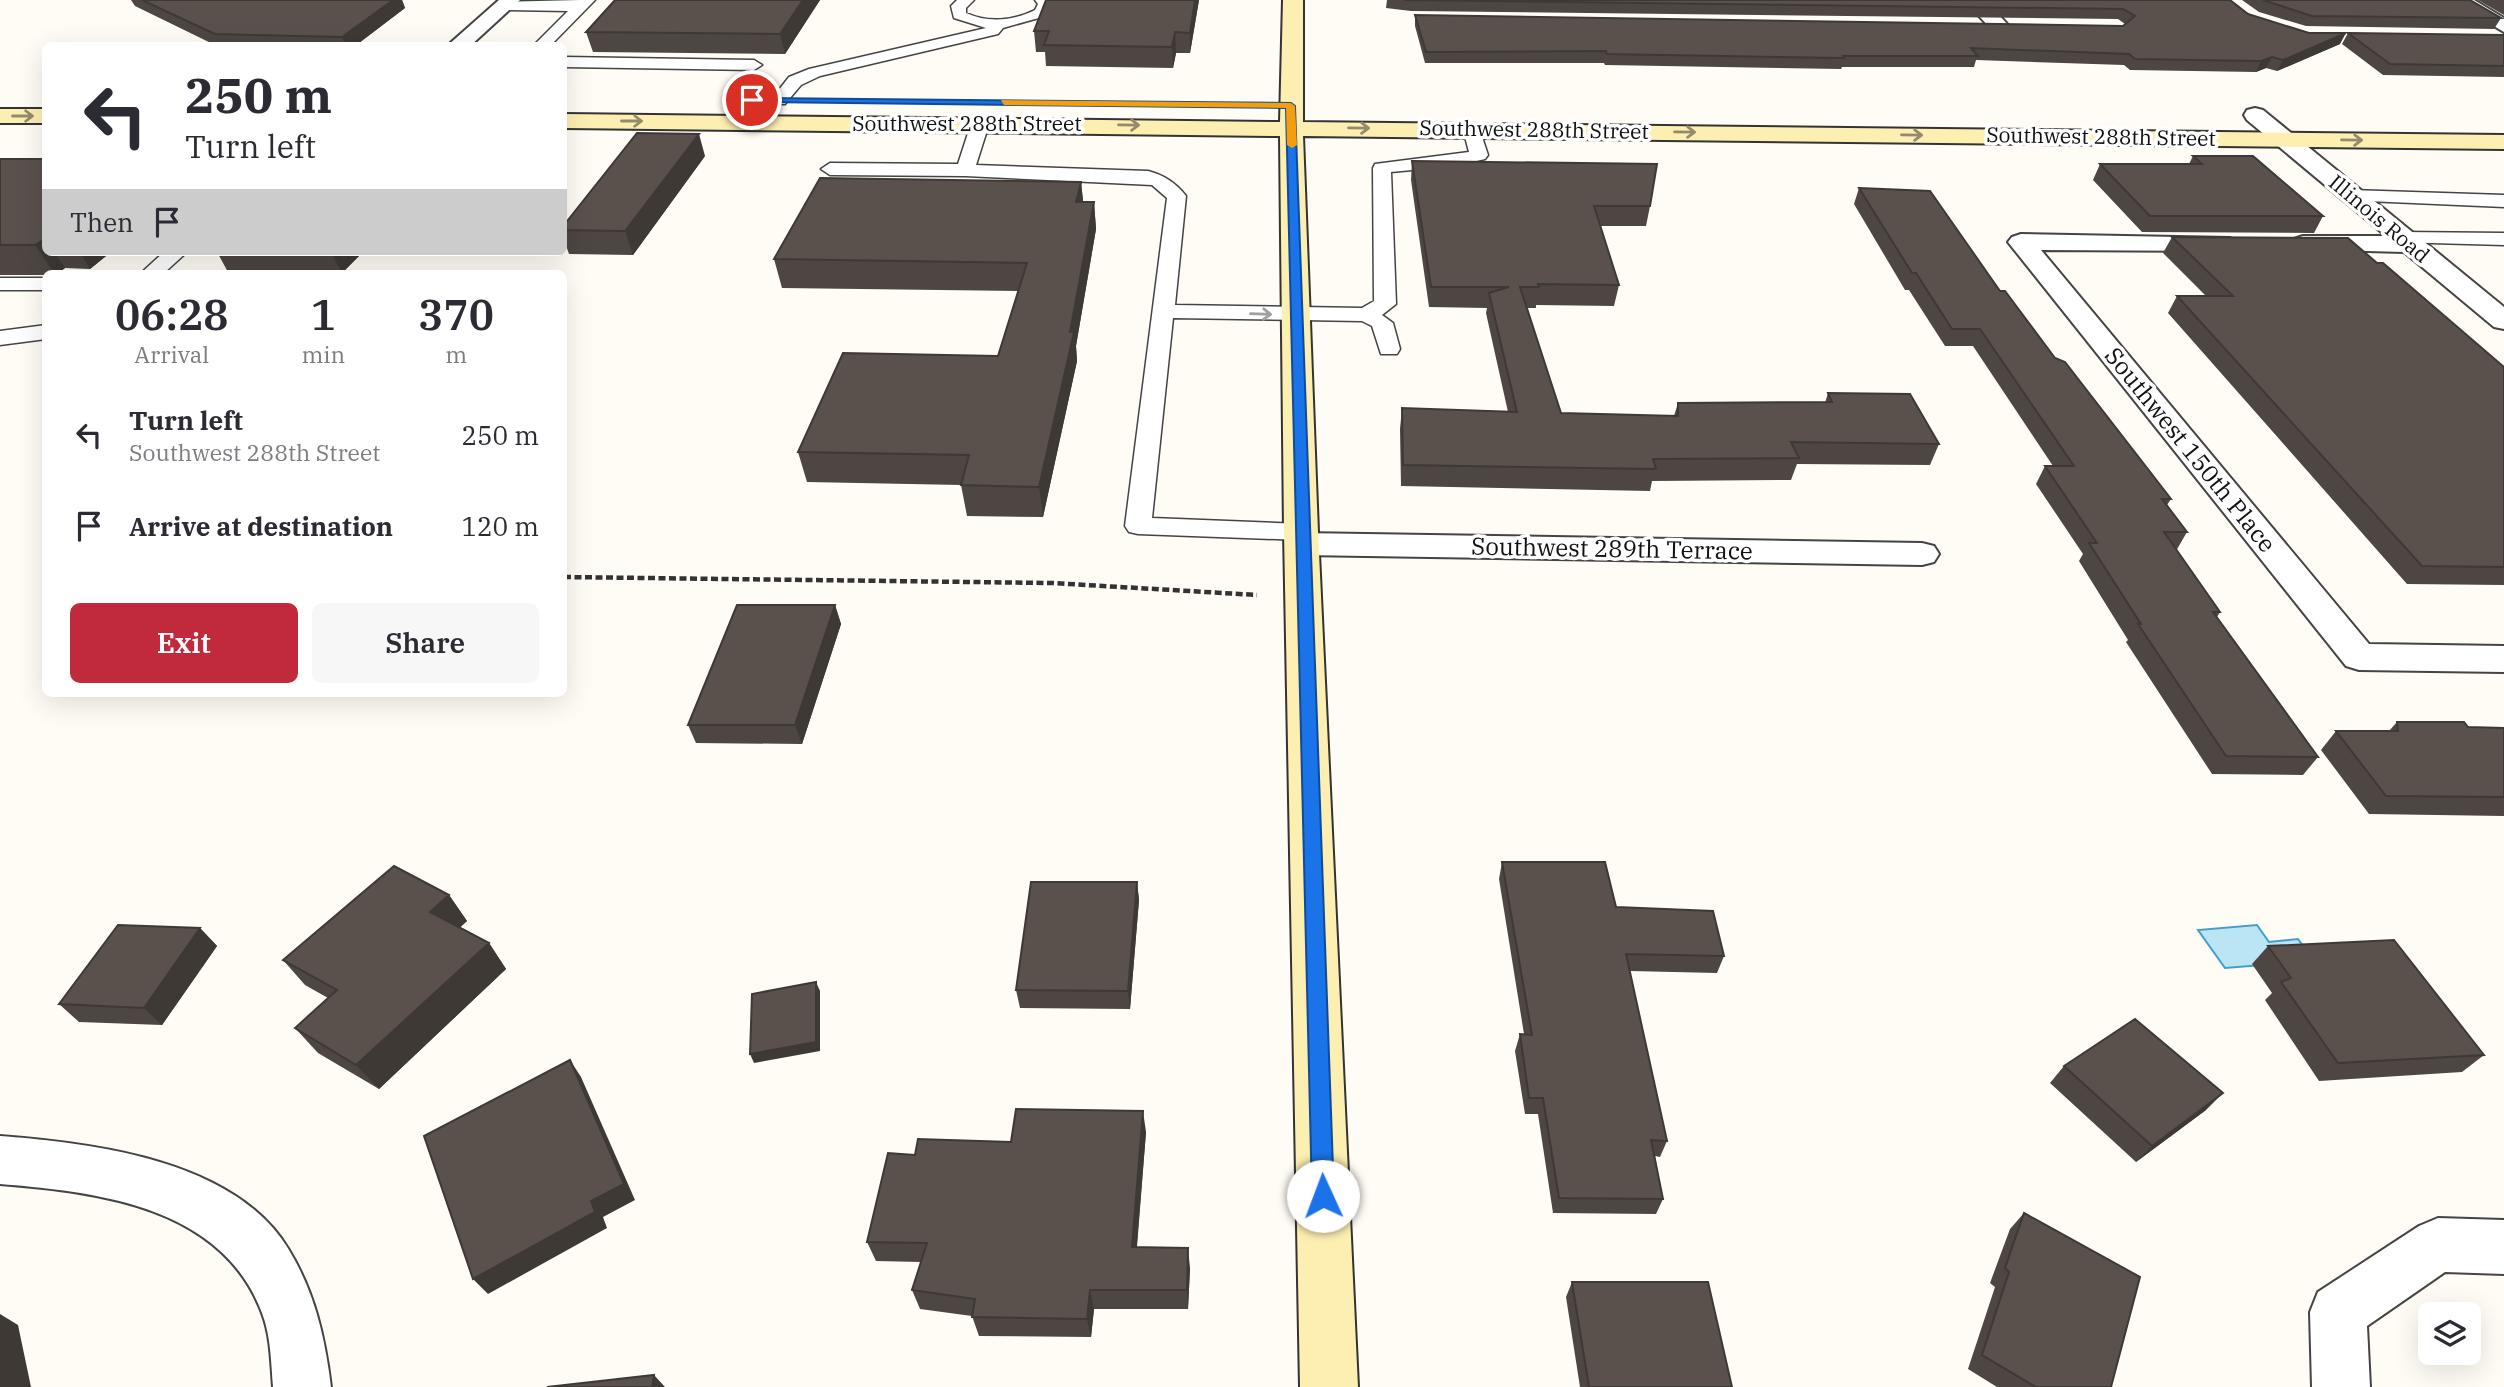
<!DOCTYPE html>
<style>
:root{--surface:#fff;--page:#f7f7f7;--text:#2b2b33;--muted:#7c7c81;--accent:#c02a3c}
body{margin:0;font-family:"IBM Plex Serif",serif;background:var(--page);color:var(--text);height:100vh;display:flex;flex-direction:column;font-size:26px;white-space:nowrap}
*{box-sizing:border-box;margin:0}
p{font-size:23px;color:var(--muted)}
.icon{flex:none;width:38px;height:38px;fill:none;stroke:currentColor;stroke-width:2;stroke-linecap:round;stroke-linejoin:round}
.map{position:relative;flex:1;overflow:hidden}
.details{position:absolute;left:42px;top:270px;width:525px;height:427px;display:flex;flex-direction:column;background:var(--surface);border-radius:10px;box-shadow:0 7px 28px #0002}
.details>*{flex:none}
.hud{position:absolute;left:42px;top:42px;width:525px;height:214px;border-radius:10px;box-shadow:0 7px 28px #0002;background:#fff;color:var(--text);overflow:hidden}
.fabs{position:absolute;left:2418px;top:1302px;display:grid;gap:14px}
.fabs a{display:grid;place-items:center;width:63px;height:63px;border-radius:10px;background:var(--surface);box-shadow:0 7px 28px #0002;font-size:35px}
.pin{position:absolute;display:grid;place-items:center;width:60px;height:60px;color:#fff;margin:-30px;border:4px solid #fff;border-radius:50%;box-shadow:0 2px 7px #0007}
.me{position:absolute;width:77px;margin:-38px;rotate:358deg;stroke-linejoin:round;filter:drop-shadow(0 0 5px #0008)}
.turn{display:flex;align-items:center;gap:24px;height:147px;padding:0 28px;font-size:32px}
.turn .icon{width:91px;height:91px;stroke-width:2.5}
.turn b{display:block;font-size:49px;line-height:60px}
.then{display:flex;align-items:center;height:66px;padding:0 28px;background:#0003;gap:14px;font-size:26px}
.eta{display:flex;justify-content:space-evenly;align-items:center;height:119px;text-align:center}
.eta b{font-size:42px;font-weight:600;line-height:49px}
.cta{display:flex;gap:14px;margin-top:auto;padding:14px 28px}
.cta a{flex:1;height:80px;border-radius:10px;background:var(--accent);color:#fff;font-size:28px;font-weight:600;line-height:80px;text-align:center}
.cta a+a{background:var(--page);color:var(--text)}
ul{padding:0;list-style:none}
li{display:flex;align-items:center;gap:21px;height:91px;padding:0 28px}
li div{flex:1}
li b{display:block;font-size:26px}
li em{font-style:normal}
.map>svg:first-child{display:block}
.water{fill:#bbe4f5;stroke:#439ecb;stroke-width:2}
.lines{fill:none;stroke-linecap:round;stroke-linejoin:round}
.lane-casing{stroke:#444;stroke-width:3}
.street-casing{stroke:#444;stroke-width:4}
.secondary-casing{stroke:#333;stroke-width:4}
.path{stroke:#333;stroke-width:4.5;stroke-dasharray:7 3.5;stroke-linecap:butt}
.lane{fill:#fff;fill-rule:evenodd}
.street{fill:#fff;fill-rule:evenodd}
.secondary{fill:#fdefb2;fill-rule:evenodd}
.wall{fill:#4d4642}
.shaded-wall{fill:#3f3936}
.building{fill:#5a514d;stroke:#3f3936;stroke-width:2}
.oneway{stroke:#938b6a}
.oneway2{stroke:#a0a0a0}
.route{fill:#1a73e8;stroke:#114b97;stroke-width:2}
.slow{fill:#f59e0b}
.labels{text-anchor:middle;stroke-width:7;stroke-linejoin:round;paint-order:stroke}
.far-street-label{font-size:21px;fill:#111;stroke:#fff}
.street-label{font-size:24px;fill:#111;stroke:#fff}
</style>
<div class="map">
<svg width="2504" height="1387" viewBox="0 0 2504 1387">
<rect width="100%" height="100%" fill="#fffcf5"/>
<path class="water" d="M2257,925L2269,942L2298,939L2314,961L2225,968L2198,930Z"/>
<g class="lines">
<defs>
<path id="lane" d="M580,0H595L550,46H533L568,11L503,10L496,6L503,2Z
M957,0H974L966,8V13C988,23 1013,21 1035,10L1038,4L1035,0H1050L1052,4L1046,16L1003,28L998,34L820,76L801,85L785,104H773L771,100L789,77L809,69L986,28L954,18L951,6Z
M564,57L754,60L762,65L754,70L564,67Z
M980,119L989,124L976,165L1148,171C1164,175 1176,183 1186,196L1175,305L1362,308L1374,301L1373,168L1375,164L1469,152L1463,129L1472,124L1478,125L1488,155L1485,159L1455,166L1391,172L1396,304L1382,315L1393,323L1400,349L1397,354H1381L1372,326L1362,321L1173,318L1152,518L1301,524L1310,526L1314,532L1310,538L1301,540L1138,534L1129,532L1125,526L1167,198L1152,185L965,176L830,175L821,169L830,163L958,164L971,124Z
M2351,190L2504,195V207L2344,200L2342,196Z
M2402,232L2504,233V245L2395,242L2392,238Z
M164,252H187L164,273H141Z
M0,278H46V290H0Z
M46,325V339L0,345V331Z"/>
<path id="street" d="M499,0H520L470,46H447Z
M1964,0H1985L2009,26L2006,30H1992Z
M2450,0H2474L2504,18V32Z
M2255,108L2263,110L2504,307V329L2494,327L2404,252L2294,249L2290,244L2294,239L2303,236H2386L2247,120L2244,115L2247,110Z
M2021,234L2230,238L2234,243L2230,248L2221,251L2041,250L2369,644L2504,646V672L2359,670L2346,666L2012,247L2008,242L2012,237Z
M1302,533L1922,543L1934,546L1939,554L1934,562L1922,565L1302,555L1290,552L1285,544L1290,536Z
M0,1136C93,1143 236,1160 289,1250C315,1293 325,1338 331,1387H273C271,1363 271,1336 262,1313C222,1206 98,1192 0,1184Z
M2438,1218L2504,1220V1274L2445,1272L2367,1326L2370,1387H2312L2310,1312L2318,1292L2419,1226Z"/>
<path id="secondary" d="M1283,0H1303V122L2504,135V149L1303,136L1318,532L1358,1387H1300L1284,532L1280,136L564,128V114L1280,122Z
M0,109H46V123H0Z"/>
</defs>
<use href="#lane" class="lane-casing"/>
<use href="#street" class="street-casing"/>
<use href="#secondary" class="secondary-casing"/>
<path class="path" d="M564,577L1052,583L1257,595"/>
<use href="#lane" class="lane"/>
<use href="#street" class="street"/>
<use href="#secondary" class="secondary"/>
</g>
<path class="wall" d="M131,0H402L405,8L355,46H217L135,6Z
M615,0H820L785,54L593,52L586,32Z
M1199,0L1190,53H1176L1173,68L1046,66L1045,52H1036L1034,31Z
M1387,0H2230L2248,14L2340,44L2277,71L2266,68L2256,72L2130,70L2124,65L1976,60L1974,67H1842L1841,69L1605,65L1604,63H1425L1415,26V15L2123,26L2125,24L2118,19L1411,11L1386,8Z
M2242,0H2470L2501,18L2494,29L2306,26L2259,12Z
M2478,0H2504V15Z
M2348,33L2504,35V77L2383,75L2342,44Z
M705,156L633,255L569,254L564,240V225Z
M2193,156L2323,216L2314,233L2142,232L2093,180L2100,164H2189Z
M0,159H46V252H111L90,269L65,268L58,273H46V275H0Z
M1412,161L1650,206L1646,226H1600L1619,285L1614,306L1536,305V308H1527L1561,413L1674,416L1678,403H1825L1828,393L1939,444L1930,465L1797,464L1791,480L1652,481L1650,491L1401,486L1400,429L1402,408L1508,412L1486,313L1487,308L1429,307L1411,180Z
M1081,182L1083,202H1094L1096,229L1076,346L1077,361L1043,517L967,516L961,485L807,482L798,452L998,356L1018,291L782,288L774,259Z
M1859,188L2000,291L2171,499L2167,505L2187,532L2176,551L2220,612L2217,617L2318,757L2303,775L2212,774L2126,642L2128,640L2079,561L2083,554L2036,484L2045,466H2053L1973,346H1945L1909,290H1905L1854,204Z
M2172,237L2377,263L2504,367V585L2407,584L2168,313L2177,296H2206L2163,253Z
M217,252H363L342,273L228,272Z
M835,605L841,624L802,744L696,743L688,725Z
M2397,722L2468,727L2504,728V816L2369,814L2321,750L2336,731H2389Z
M1502,862L1616,907L1724,956L1717,973L1630,971L1667,1141L1660,1157L1655,1156L1663,1199L1656,1214L1553,1213L1538,1114H1525L1515,1051L1520,1034H1524L1499,879Z
M1137,882L1139,900L1130,1009L1020,1008L1016,990Z
M449,895L467,921L460,927L489,943L506,969L379,1089L318,1053L295,1028L328,998L305,985L283,960Z
M200,928L217,946L162,1025L79,1022L59,1004Z
M2268,946L2484,1055L2462,1072L2319,1081L2265,1000L2272,993L2252,964Z
M2064,1066L2206,1110L2136,1162L2050,1083Z
M1146,1132L1137,1247L1190,1268L1188,1309H1094L1091,1337L979,1336L972,1316L920,1309L912,1290L921,1262L876,1261L867,1242L915,1155L1011,1142Z
M2024,1213L2111,1387H1997L1968,1369L1995,1287L1990,1283L2010,1229Z
M1572,1282L1732,1387H1580L1566,1297Z"/>
<path class="shaded-wall" d="M393,0H402L405,8L355,46H346L342,37Z
M803,0H820L785,54L780,34Z
M1195,0H1199L1190,53V33Z
M1175,32L1176,53L1173,68L1172,47Z
M2346,33L2340,44L2277,71L2283,60Z
M2272,57L2266,68L2256,72L2261,61Z
M699,134L705,156L633,255L625,231Z
M1081,182L1084,209L1076,202Z
M1094,202L1096,229L1076,346L1077,361L1043,517L1039,487L1070,332Z
M45,238L46,252H54L65,268L58,273H54L35,245Z
M80,252H111L90,269Z
M331,252H363L342,273Z
M835,605L841,624L802,744L795,725Z
M1137,882L1139,900L1130,1009L1128,991Z
M449,895L467,921L449,938L430,912Z
M200,928L217,946L162,1025L144,1008Z
M489,943L506,969L379,1089L356,1065Z
M816,982L820,991V1051L754,1063L750,1054Z
M570,1060L581,1077L635,1200L603,1217L607,1228L488,1294L473,1279Z
M2223,1093L2206,1110L2136,1162L2152,1146Z
M1143,1111L1146,1132L1135,1267L1132,1247Z
M1188,1248L1190,1268L1188,1309L1187,1290Z
M1090,1290L1094,1309L1091,1337L1087,1319Z
M0,1314L18,1325L31,1387H0Z
M654,1375L665,1387H652Z"/>
<path class="building" d="M142,0H393L342,37L215,34Z
M615,0H803L780,34L586,32Z
M1046,0H1195L1190,33L1175,32L1172,47L1044,45L1049,31H1034Z
M1404,0H2230L2248,14L2309,33H2346L2283,60L2272,57L2261,61L2135,59L2129,54L1971,48L1978,56H1843L1844,58L1607,54L1606,51L1426,52L1415,15L2123,26L2135,16L2123,9Z
M2263,0H2470L2501,18L2312,16Z
M2348,33L2504,35V66L2390,64Z
M637,133L699,134L625,231L564,230V225Z
M2193,156H2253L2323,216H2150L2100,164H2202Z
M0,159H46V238L35,245H0Z
M1412,161L1657,164L1650,206H1594L1619,285L1538,284L1539,287H1520L1561,413L1678,416V403L1832,402L1828,393L1910,394L1939,444L1791,442L1799,458L1653,459L1656,469L1403,465L1402,408L1517,412L1489,293L1509,287H1431Z
M820,178L1081,182L1076,202H1094L1070,332H1074L1039,487L961,485L969,455L798,452L843,353L998,356L1027,263L774,259Z
M1859,188L1930,191L2000,291H2005L2055,358L2065,362L2171,499H2162L2187,532H2164L2220,612H2213L2318,757L2226,756L2138,624H2141L2089,543H2097L2045,466H2074L1980,329H1952L1916,273H1912Z
M2172,237L2348,238L2377,263H2383L2504,367V567L2422,566L2177,296H2233Z
M737,605H835L795,725H688Z
M2397,722H2464L2468,727L2504,728V797L2386,796L2336,731H2398Z
M1502,862H1605L1616,907L1713,911L1724,956L1626,954L1667,1141L1651,1140L1663,1199L1559,1198L1543,1098H1529L1520,1034L1532,1035Z
M394,866L449,895L430,912L489,943L356,1065L295,1028L337,990L283,960Z
M1031,882H1137L1128,991L1016,990Z
M118,925L200,928L144,1008L59,1004Z
M2394,940L2484,1055L2338,1063L2281,982L2291,978L2268,946Z
M816,982V1042L750,1054L752,994Z
M2135,1019L2223,1093L2152,1146L2064,1066Z
M570,1060L624,1184L591,1201L595,1212L473,1279L424,1136Z
M1016,1109L1143,1111L1132,1247L1188,1248L1187,1290H1090L1087,1319L972,1317L975,1299L912,1290L927,1243L867,1242L888,1153L915,1155L918,1139L1011,1142Z
M2024,1213L2140,1277L2111,1387H2036L1982,1355L2009,1272L2005,1268Z
M1572,1282H1708L1732,1387H1589Z
M654,1375L652,1387H547Z"/>
<defs><path id="oneway-shaft" d="M-6 0H5M1.5-3L5.5 0L1.5 3" fill="none" stroke-width="1.6" stroke-linecap="round" stroke-linejoin="round" transform="scale(1.75)"/></defs>
<g class="oneway">
<use href="#oneway-shaft" transform="translate(23 116)"/>
<use href="#oneway-shaft" transform="translate(632 121)"/>
<use href="#oneway-shaft" transform="translate(1129 125) rotate(1)"/>
<use href="#oneway-shaft" transform="translate(1359 128) rotate(1)"/>
<use href="#oneway-shaft" transform="translate(1685 132) rotate(1)"/>
<use href="#oneway-shaft" transform="translate(1912 135) rotate(1)"/>
<use href="#oneway-shaft" transform="translate(2352 140) rotate(1)"/>
</g>
<use class="oneway2" href="#oneway-shaft" transform="translate(1261 314) rotate(2)"/>
<path class="route" d="M749,98L1291,103L1295,106L1334,1196L1331,1204L1323,1207L1315,1204L1312,1196L1286,108L752,102Z"/>
<path class="slow" d="M1001,100L1291,103L1295,106L1297,145L1292,148L1287,145L1286,108L1004,105Z"/>
<g class="labels">
<g class="far-street-label">
<text x="967" y="131">Southwest 288th Street</text>
<text transform="translate(1534 130) rotate(1)" y="7">Southwest 288th Street</text>
<text transform="translate(2101 137) rotate(1)" y="7">Southwest 288th Street</text>
<text transform="translate(2379 219) rotate(40)" y="7">Illinois Road</text>
</g>
<g class="street-label">
<text transform="translate(2190 450) rotate(51)" y="8">Southwest 150th Place</text>
<text transform="translate(1612 549) rotate(1)" y="8">Southwest 289th Terrace</text>
</g>
</g>
</svg>
<div class="fabs">
<a><svg class="icon" aria-label="layers" viewBox="0 0 24 24"><path d="M12 4l9 5-9 5-9-5zM3 14l9 5 9-5"/></svg></a>
</div>
<div class="pin" style="left:752px;top:100px;background:#d93025"><svg class="icon" aria-label="arrive" viewBox="0 0 24 24"><path d="M6 21V4h12l-3 4 3 4H6"/></svg></div>
<svg class="me" style="left:1323px;top:1196px" viewBox="-20 -20 40 40"><circle r="19" fill="#fff"/><path d="M0-13L10 11 0 6-10 11z" fill="#1a73e8"/></svg>
<div class="hud">
<div class="turn"><svg class="icon" aria-label="left" viewBox="0 0 24 24"><path d="M17 20v-9H6M10 6l-5 5 5 5"/></svg><div><b>250 m</b>Turn left</div></div>
<div class="then">Then<svg class="icon" aria-label="arrive" viewBox="0 0 24 24"><path d="M6 21V4h12l-3 4 3 4H6"/></svg></div>
</div>
<section class="details">
<div class="eta">
<div><b>06:28</b><p>Arrival</p></div>
<div><b>1</b><p>min</p></div>
<div><b>370</b><p>m</p></div>
</div>
<ul>
<li><svg class="icon" aria-label="left" viewBox="0 0 24 24"><path d="M17 20v-9H6M10 6l-5 5 5 5"/></svg><div><b>Turn left</b><p>Southwest 288th Street</p></div><em>250 m</em></li>
<li><svg class="icon" aria-label="arrive" viewBox="0 0 24 24"><path d="M6 21V4h12l-3 4 3 4H6"/></svg><div><b>Arrive at destination</b></div><em>120 m</em></li>
</ul>
<div class="cta"><a>Exit</a><a>Share</a></div>
</section>
</div>
